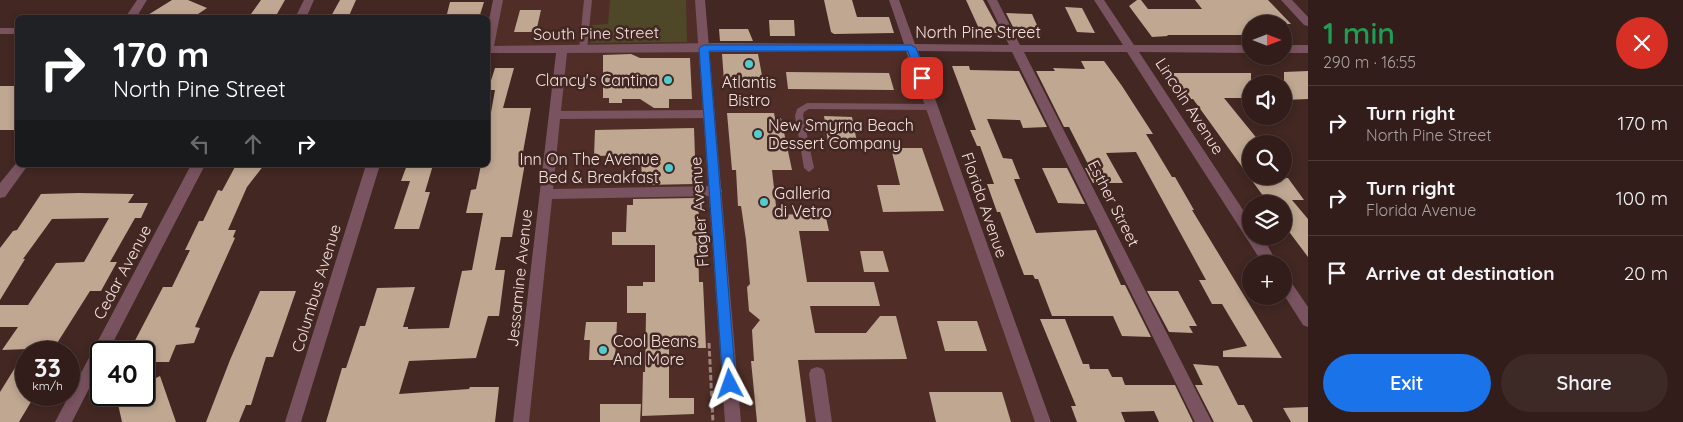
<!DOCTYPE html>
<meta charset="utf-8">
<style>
:root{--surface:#321d1a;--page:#3d2a27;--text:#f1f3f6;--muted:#a8a2a2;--line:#4d3b39;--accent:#1a73e8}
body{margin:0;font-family:Quicksand,sans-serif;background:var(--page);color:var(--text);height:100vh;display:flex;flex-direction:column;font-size:19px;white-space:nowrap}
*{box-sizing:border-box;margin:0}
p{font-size:16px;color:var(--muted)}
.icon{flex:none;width:28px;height:28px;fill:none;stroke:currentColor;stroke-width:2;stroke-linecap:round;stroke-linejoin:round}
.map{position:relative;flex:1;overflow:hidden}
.details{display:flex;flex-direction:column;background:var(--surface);width:375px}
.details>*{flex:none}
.hud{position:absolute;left:15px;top:15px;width:475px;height:152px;border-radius:8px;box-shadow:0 2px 8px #0003,0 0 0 1px var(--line);background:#202124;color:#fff;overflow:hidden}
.needle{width:32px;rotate:90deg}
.fabs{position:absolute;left:1242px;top:15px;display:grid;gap:10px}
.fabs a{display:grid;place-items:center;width:50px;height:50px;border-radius:50%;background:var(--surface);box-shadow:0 2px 8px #0003,0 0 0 1px var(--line);font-size:25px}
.speed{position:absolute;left:15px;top:341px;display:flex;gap:10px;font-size:25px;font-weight:700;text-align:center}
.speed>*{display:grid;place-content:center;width:65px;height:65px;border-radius:50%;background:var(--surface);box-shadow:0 2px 8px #0003,0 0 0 1px var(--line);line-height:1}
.speed small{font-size:12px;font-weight:400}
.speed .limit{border:2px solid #111;border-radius:8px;background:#fff;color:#111}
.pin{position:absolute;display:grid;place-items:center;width:42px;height:42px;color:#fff;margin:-21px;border-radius:10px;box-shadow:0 2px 8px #0006}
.me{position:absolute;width:55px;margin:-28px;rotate:356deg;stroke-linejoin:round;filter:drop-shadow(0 0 4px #0008)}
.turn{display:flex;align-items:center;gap:18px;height:105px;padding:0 15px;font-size:22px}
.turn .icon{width:65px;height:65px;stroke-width:2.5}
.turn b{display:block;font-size:35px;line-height:42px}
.lanes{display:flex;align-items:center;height:48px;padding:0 15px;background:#0003;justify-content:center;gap:25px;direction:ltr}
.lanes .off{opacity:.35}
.round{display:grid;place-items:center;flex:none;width:52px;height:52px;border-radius:26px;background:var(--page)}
.headline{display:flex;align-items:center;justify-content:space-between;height:85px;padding:0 15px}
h1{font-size:30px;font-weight:600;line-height:38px;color:#1e9e55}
.cta{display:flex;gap:10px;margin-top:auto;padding:10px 15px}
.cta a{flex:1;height:58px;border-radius:30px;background:var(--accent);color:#fff;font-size:20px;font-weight:600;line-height:58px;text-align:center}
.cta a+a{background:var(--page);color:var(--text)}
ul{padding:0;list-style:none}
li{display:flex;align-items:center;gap:15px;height:75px;padding:0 15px;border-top:1px solid var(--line)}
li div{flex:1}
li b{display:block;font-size:19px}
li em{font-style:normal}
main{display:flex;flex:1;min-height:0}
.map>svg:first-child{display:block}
.built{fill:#502e27}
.green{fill:#4e4728}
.building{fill:#bfa791}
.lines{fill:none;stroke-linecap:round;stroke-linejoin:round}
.path{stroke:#9d8682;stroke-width:3;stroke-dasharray:5.5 2.5;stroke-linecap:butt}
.service{fill:#79535f;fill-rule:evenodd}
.minor{fill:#79535f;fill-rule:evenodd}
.tertiary{fill:#79535f;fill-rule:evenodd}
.route{fill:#1a73e8;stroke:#114b97}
.poi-dot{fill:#52cdce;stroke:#422722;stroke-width:2}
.labels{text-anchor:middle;stroke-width:5;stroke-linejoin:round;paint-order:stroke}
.street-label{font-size:16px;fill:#f4e1dd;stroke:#422722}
.poi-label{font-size:16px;fill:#f4e1dd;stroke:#422722;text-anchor:start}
</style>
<main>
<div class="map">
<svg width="1308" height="422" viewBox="0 0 1308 422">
<rect width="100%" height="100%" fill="#422722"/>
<path class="built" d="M498,0H701L704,47L911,48L1043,422H521L561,49L488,50Z"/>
<path class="green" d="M610,0H686L687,42L590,43L592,25L608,24Z"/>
<path class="building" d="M172,0H188L207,8L192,18H143Z
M261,0H285L277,14H251Z
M340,0H356L348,18H330Z
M824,0H852L857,17H889L894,33L834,34L831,32Z
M966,0H983L1001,33H981Z
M1137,0H1141L1148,9H1202L1195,0H1268L1291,24H1251V35H1167L1168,36L1152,37L1129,6Z
M450,2H484L479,18H446Z
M1065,7L1082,8L1095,33L1077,32Z
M520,10H541L536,32H514Z
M1006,13L1032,14L1041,34L1016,33Z
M769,20H794L795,36H770Z
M719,29H748L753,41H720Z
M631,54L640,58H690L692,99H669V108H654L640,99H622V103H609V98H603V55Z
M722,54H758L763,81H724Z
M1081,61H1104L1122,86L1153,134H1146L1172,177H1175L1194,210H1192L1282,358L1223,357V351L1247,346L1222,304H1212L1199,280H1206L1136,152L1106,153L1123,183H1093L1085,168H1090L1069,127H1064L1036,71H1055L1053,68L1085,69Z
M952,66H969L970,70L1019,71L1047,127L1023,128L1020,120L987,119L1003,158L1012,159L1020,179H1014L1036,233L1096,230L1121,285H1125L1151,337L1122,336L1113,316H1052L1038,279H1035L1033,275H1024L1000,212H997L987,184H994L980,146H977L970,130H976Z
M495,68H514L503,108H531L521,163H525L512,237H501L495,270H505L499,316H488L476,358L409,361L399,394L469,389L470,387H499L495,422H326L342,368H346L360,326H365L377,288L415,287L403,327H408V329L449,328L462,271L472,270L483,213H466L471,190L476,189L481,165H488V129L495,90H488Z
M1308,71V99L1284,100V72Z
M786,72L889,73L894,90L788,89Z
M1172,73H1251V98H1224L1259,141H1251V179L1288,178L1304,200H1292L1308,219V257L1284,225V200H1266L1193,99H1191Z
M0,86H18V130H0Z
M727,113H774L775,118H781L792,170H772L777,215L825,213L829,231H799L807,282H874L880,306H810L815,333H866L880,316H896L907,359L798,360L806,422H757L751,361H754L752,330L760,320L749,311L747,287L750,284L746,240L741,206H738L736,170H732Z
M824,116L852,117L857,142H828Z
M694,128L696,184L642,185L641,155L594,156L595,130Z
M891,148H922L944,211L883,212L877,185H900Z
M236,165H264L247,187L228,230H236L233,237L235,238L195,327L200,328L194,343L176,345L169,362H144V352H129L163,287H172L190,250H185L199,221H203L218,190L222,191Z
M407,165H433L425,192H430L419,229H394L410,181H401Z
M1042,168H1067L1085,204L1058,203Z
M78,193L134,194L128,203H148L141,218H135L110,262H117L101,291H90L54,348L2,350L18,327H0V305H28L56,263L84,262L109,218L52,219L23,259H25L0,300V248L13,231L17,230L41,194Z
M698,198L700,245H698L699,282H703L706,348H669V398H694V414L642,416L643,372H645L646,313H627V286H643V282H655V245H612V232H626L627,205H633V199Z
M860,251H883L889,272H864Z
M260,291H296L273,357H266L251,405H246L239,422H206L230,360Z
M1147,291H1178L1197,326H1189L1193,333L1169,332Z
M1040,319H1065L1083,364H1089L1090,369H1108L1112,377H1122L1125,385H1175L1193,422H1159L1154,411L1121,412L1125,422H1077L1071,406H1076Z
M937,321H977L987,351H945Z
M586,322H617L615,360H589L590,340H584Z
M26,350V395H35L19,422H0V392Z
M1193,364L1218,366L1238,405H1244L1253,422H1214L1195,385H1203Z
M160,376L176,422H122L116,395H144V384Z
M929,392H1002L1011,422H936Z
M600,404H641L640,422H600Z
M1308,407V422H1291L1283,408Z"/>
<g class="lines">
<path class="path" d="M709,343L713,422"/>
<path class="service" d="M584,0H592L587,49L583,52L579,49Z
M807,103L932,104L936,107L932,110L809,109L804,112L803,116L814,168L809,172L804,168L795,116L797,109Z"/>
<path class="minor" d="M137,0H147L136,18H125Z
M304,0H314L306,18H295Z
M493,0H503L494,46L717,43L904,44L889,0H899L915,44L1009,45L987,0H997L1020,45H1123L1094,0H1104L1134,45H1251V53L1139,52L1251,222V236H1262L1278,264H1263L1127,52H1024L1212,422H1195L1012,52L918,51L1051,422H1035L906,51L567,53L561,111L709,110L715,114L709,118L560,119L553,189L715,186L720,187L722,191L720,195L715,196L552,199L529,422H513L556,53H488V25Z
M1281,0H1292L1308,17V26L1304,25Z
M0,28H18V34H0Z
M1284,45H1308V53H1284Z
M18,161V165H28L5,197L0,198V183Z
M191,165H205L108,352H101V365L72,422H55Z
M366,165H380L301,422H285Z
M1284,277L1289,279L1308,307V327L1303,325L1284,295Z
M817,367L823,369L825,374L832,422H816L809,374L811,369Z"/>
<path class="tertiary" d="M695,0H705L741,422H725Z"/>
</g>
<path class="route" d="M704,45H911L916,48L927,78L925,80H918L908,51H709L736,384L734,388L730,390L725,388L723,384L699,48Z"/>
<g class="poi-dot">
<circle cx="749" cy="64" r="5"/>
<circle cx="668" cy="80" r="5"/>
<circle cx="758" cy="134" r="5"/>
<circle cx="669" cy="168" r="5"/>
<circle cx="764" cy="202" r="5"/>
<circle cx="603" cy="350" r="5"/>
</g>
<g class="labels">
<g class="street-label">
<text x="978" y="38">North Pine Street</text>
<text transform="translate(596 33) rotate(-1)" y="6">South Pine Street</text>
<text transform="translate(1190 106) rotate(57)" y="6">Lincoln Avenue</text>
<text transform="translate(1114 203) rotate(63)" y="6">Esther Street</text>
<text transform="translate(985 205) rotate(71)" y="6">Florida Avenue</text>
<text transform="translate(699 212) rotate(-94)" y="6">Flagler Avenue</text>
<text transform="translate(122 272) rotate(-62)" y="6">Cedar Avenue</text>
<text transform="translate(519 278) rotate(-84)" y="6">Jessamine Avenue</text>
<text transform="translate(316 288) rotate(-73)" y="6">Columbus Avenue</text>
</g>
<g class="poi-label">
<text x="658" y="86" text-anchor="end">Clancy's Cantina</text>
<text x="749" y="88" text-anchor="middle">Atlantis<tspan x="749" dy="18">Bistro</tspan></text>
<text x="768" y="131">New Smyrna Beach<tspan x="768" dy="18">Dessert Company</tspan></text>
<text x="659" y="165" text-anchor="end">Inn On The Avenue<tspan x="659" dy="18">Bed &amp; Breakfast</tspan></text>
<text x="774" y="199">Galleria<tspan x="774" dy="18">di Vetro</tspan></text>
<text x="613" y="347">Cool Beans<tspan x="613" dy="18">And More</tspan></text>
</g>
</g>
</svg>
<div class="fabs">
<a><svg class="needle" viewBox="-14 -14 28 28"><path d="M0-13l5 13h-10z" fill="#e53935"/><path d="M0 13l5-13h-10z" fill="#a8a2a2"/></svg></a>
<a><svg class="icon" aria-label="sound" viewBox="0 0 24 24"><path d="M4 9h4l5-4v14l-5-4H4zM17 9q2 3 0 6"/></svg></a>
<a><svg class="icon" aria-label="search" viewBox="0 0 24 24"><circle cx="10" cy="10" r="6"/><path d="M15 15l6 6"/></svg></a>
<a><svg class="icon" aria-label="layers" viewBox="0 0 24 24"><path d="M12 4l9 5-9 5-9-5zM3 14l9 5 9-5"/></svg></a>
<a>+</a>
</div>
<div class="speed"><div>33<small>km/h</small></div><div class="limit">40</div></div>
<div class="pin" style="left:922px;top:78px;background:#d93025"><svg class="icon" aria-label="arrive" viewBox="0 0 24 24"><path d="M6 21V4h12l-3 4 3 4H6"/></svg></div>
<svg class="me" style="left:730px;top:384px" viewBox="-20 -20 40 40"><path d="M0-17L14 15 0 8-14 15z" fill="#1a73e8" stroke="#fff" stroke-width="4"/></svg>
<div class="hud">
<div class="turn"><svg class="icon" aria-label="right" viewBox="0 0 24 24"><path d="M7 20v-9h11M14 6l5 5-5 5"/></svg><div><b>170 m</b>North Pine Street</div></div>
<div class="lanes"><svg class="icon off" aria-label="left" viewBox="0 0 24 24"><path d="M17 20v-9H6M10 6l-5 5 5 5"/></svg><svg class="icon off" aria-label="ahead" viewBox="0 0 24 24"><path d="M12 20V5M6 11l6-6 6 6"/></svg><svg class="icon" aria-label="right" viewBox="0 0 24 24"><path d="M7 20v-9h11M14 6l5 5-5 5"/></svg></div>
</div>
</div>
<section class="details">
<div class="headline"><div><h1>1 min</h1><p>290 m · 16:55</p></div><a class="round" style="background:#d93025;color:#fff"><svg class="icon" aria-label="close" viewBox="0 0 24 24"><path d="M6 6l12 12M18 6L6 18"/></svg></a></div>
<ul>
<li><svg class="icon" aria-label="right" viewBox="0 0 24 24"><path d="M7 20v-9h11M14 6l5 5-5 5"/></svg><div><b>Turn right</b><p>North Pine Street</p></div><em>170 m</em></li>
<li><svg class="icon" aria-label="right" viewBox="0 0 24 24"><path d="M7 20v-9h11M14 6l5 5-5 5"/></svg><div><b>Turn right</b><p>Florida Avenue</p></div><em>100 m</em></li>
<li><svg class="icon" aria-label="arrive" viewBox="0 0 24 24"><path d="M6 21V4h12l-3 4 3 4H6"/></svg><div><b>Arrive at destination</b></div><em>20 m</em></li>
</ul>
<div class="cta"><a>Exit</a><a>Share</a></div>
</section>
</main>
